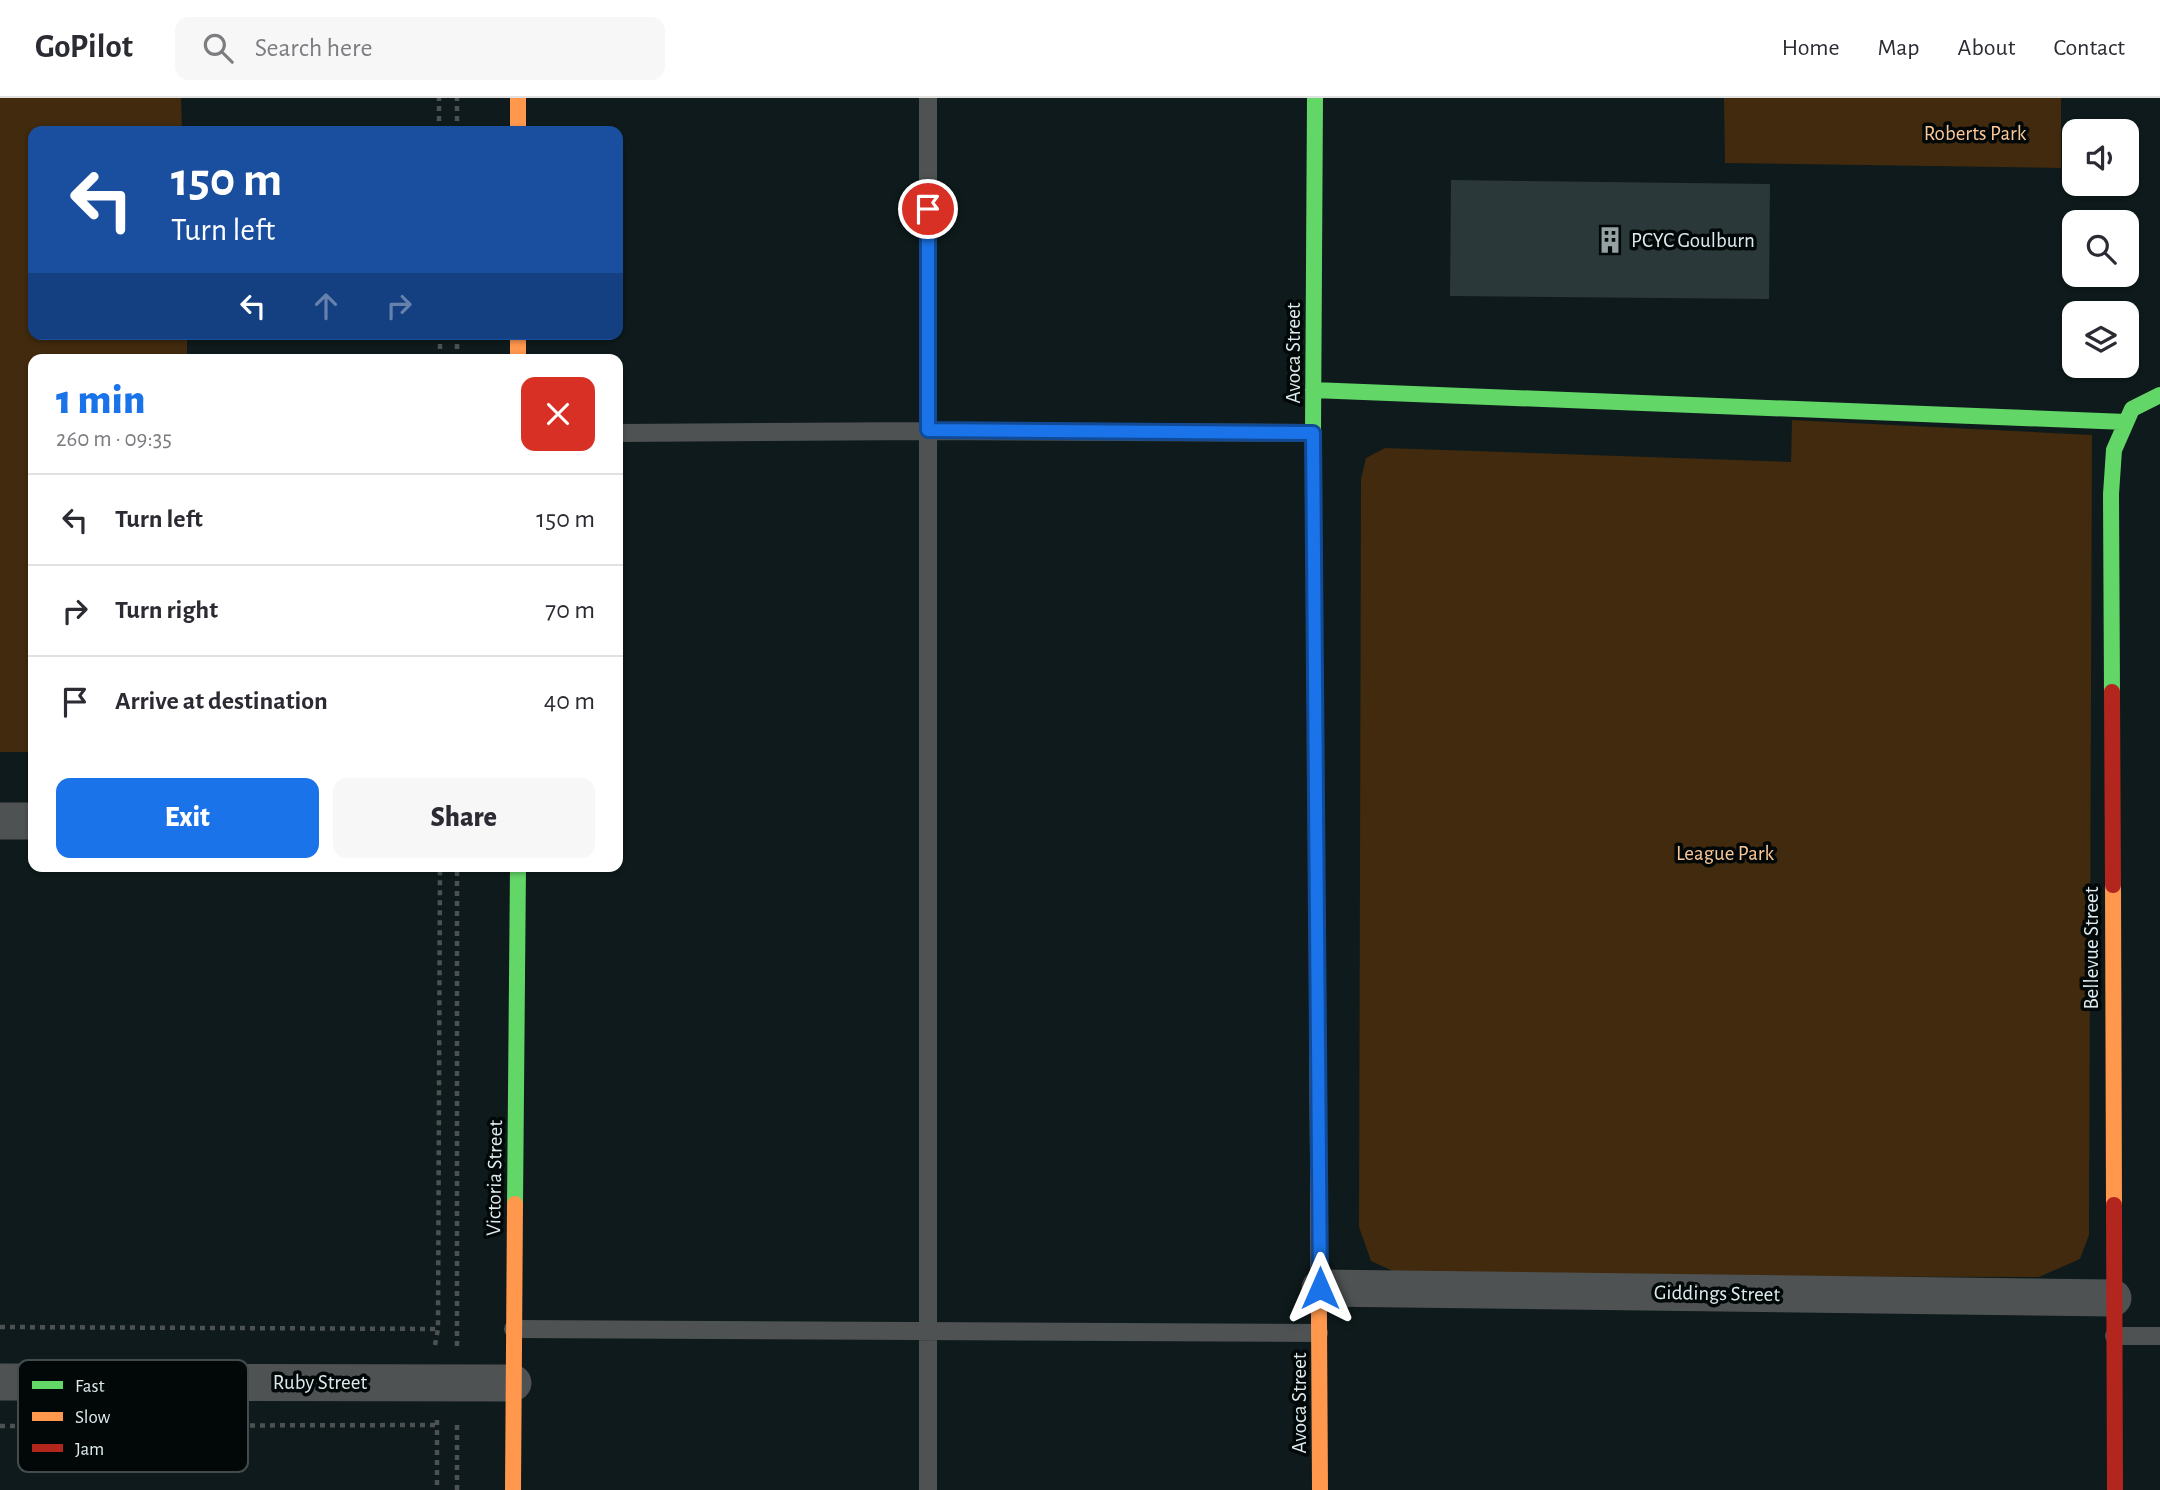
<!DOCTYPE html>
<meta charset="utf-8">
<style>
:root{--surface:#fff;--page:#f7f7f7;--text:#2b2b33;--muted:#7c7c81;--line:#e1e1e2;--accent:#1a73e8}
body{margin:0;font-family:"Alegreya Sans",sans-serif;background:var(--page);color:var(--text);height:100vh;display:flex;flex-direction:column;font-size:26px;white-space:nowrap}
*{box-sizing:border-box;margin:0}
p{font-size:23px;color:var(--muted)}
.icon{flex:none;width:38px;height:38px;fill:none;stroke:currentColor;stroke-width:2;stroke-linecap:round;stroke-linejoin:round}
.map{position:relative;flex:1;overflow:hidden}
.sheet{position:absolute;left:28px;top:256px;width:595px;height:518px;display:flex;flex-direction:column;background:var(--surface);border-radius:14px;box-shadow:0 2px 5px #0004}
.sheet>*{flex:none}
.banner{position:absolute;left:28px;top:28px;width:595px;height:214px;border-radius:14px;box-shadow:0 2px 5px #0004;background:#1a4fa0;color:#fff;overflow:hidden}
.tools{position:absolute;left:2062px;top:21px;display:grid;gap:14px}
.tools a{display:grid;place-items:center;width:77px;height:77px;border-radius:14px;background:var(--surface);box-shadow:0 2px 5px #0004;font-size:35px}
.pin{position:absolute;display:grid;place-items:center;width:60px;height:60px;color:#fff;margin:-30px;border:4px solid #fff;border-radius:50%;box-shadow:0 2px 7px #0007}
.me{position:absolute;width:77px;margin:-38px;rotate:0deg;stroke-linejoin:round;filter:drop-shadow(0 0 5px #0008)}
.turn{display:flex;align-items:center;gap:24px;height:147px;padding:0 28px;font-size:32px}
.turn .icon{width:91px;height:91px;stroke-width:2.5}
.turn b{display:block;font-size:49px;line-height:60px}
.lanes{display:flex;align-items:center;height:66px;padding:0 28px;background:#0003;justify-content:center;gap:35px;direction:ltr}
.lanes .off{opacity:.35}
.round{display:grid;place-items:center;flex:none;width:74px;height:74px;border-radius:14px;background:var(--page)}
.overview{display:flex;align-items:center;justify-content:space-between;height:119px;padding:0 28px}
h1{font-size:42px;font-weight:800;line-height:52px;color:var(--accent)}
.action{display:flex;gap:14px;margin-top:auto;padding:14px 28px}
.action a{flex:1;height:80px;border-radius:14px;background:var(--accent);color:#fff;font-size:28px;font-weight:800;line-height:80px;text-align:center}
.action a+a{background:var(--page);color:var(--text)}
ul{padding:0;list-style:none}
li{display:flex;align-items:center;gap:21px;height:91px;padding:0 28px;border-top:2px solid var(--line)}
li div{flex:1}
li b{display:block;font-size:26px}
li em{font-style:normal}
header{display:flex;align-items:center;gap:42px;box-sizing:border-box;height:98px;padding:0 35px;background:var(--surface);border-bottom:2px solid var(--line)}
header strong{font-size:33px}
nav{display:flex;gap:38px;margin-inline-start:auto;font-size:24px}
.search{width:490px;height:63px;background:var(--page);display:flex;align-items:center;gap:18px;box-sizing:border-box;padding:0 24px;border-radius:14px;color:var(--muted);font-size:26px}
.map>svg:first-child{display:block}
.green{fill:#412a0d}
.building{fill:#2a3839}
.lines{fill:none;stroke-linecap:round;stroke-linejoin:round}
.path{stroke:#4c5252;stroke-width:4.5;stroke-dasharray:5 5;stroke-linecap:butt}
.lane{stroke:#4e5253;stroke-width:18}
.street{stroke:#4e5253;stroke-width:37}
.fast{stroke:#63d668;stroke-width:16}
.slow{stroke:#ff974d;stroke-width:16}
.jam{stroke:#b3261e;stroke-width:16}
.route-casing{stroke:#114b97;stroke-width:18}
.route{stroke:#1a73e8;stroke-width:12}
.labels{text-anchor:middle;stroke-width:7;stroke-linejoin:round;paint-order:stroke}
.park-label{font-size:21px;fill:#fbc797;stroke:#020708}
.poi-label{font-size:21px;fill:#deebec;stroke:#020708;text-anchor:start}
.street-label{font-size:21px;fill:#deebec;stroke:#020708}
.key{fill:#020708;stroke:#444b4c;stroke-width:2}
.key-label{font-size:19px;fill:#deebec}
</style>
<header>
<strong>GoPilot</strong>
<div class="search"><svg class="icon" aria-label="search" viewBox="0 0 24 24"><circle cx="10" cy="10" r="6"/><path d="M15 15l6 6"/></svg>Search here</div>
<nav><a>Home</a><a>Map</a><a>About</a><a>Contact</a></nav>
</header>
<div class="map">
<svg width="2160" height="1392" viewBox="0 0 2160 1392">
<rect width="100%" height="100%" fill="#0e1a1b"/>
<path class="green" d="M0,0H181L182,33H33V236H187V261H33V654H0Z
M1724,0H2061V70L1725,65Z
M1792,322L2092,337L2089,1137L2080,1161L2039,1179L1404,1178L1371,1163L1359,1129L1361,381L1366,360L1385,350L1791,364Z"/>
<path class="building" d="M1451,82L1770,86L1769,201L1450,198Z"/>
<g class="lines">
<path class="path" d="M439,33V0
M457,33V0
M440,261V236
M457,261V236
M0,1229L438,1231
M435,1247L438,1231L440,768
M457,1248V768
M437,1322V1392
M0,1328L437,1327
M457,1392V1323"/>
<path class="lane" d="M928,0V1392
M618,335L928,333L1313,335
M513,1231L1319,1235
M2114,1238H2160"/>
<path class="street" d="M0,723H33
M1320,1190L2113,1200
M0,1284L513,1285"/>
<path class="fast" d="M1313,292L2126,324
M1315,590L1313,335L1315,0
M2112,594L2111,396L2114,352L2132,311L2160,297
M515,1106L518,768"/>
<path class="slow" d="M518,0V33
M518,236V261
M2113,787L2114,1107
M1317,884L1320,1392
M513,1392L515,1106"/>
<path class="jam" d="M1315,590L1317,884
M2112,594L2113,787
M2114,1107L2115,1392"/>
</g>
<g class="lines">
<defs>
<path id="route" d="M928,111V332L1313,335L1320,1190"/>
</defs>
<use href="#route" class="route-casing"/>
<use href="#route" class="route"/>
</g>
<defs>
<symbol id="building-bare" viewBox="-9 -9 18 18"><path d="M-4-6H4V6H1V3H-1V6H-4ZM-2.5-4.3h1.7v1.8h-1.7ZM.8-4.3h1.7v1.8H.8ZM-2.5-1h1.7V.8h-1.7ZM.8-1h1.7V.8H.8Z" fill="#95a2a3" stroke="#020708" stroke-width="2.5" paint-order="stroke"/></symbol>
</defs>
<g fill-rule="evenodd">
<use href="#building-bare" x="1591" y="123" width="38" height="38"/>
</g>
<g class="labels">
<g class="park-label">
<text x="1975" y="42">Roberts Park</text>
<text x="1725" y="762">League Park</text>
</g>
<g class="poi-label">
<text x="1631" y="149">PCYC Goulburn</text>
</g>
<g class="street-label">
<text transform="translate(1293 255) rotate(-90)" y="7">Avoca Street</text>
<text transform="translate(2091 850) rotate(-90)" y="7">Bellevue Street</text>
<text transform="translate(494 1080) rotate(-89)" y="7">Victoria Street</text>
<text transform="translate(1717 1195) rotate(1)" y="7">Giddings Street</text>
<text x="320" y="1291">Ruby Street</text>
<text transform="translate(1299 1305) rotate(-90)" y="7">Avoca Street</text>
</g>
</g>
<rect x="18" y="1262" width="230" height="112" rx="10" class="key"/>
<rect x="32" y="1283" width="31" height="8" fill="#63d668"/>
<rect x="32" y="1314" width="31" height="9" fill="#ff974d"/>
<rect x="32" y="1346" width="31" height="8" fill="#b3261e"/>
<g class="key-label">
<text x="75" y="1294">Fast</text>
<text x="75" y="1325">Slow</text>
<text x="75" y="1357">Jam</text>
</g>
</svg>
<div class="tools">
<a><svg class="icon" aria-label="sound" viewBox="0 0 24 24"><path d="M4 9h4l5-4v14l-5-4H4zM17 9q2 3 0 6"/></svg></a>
<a><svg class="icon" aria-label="search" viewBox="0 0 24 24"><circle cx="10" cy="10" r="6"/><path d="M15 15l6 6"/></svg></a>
<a><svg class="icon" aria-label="layers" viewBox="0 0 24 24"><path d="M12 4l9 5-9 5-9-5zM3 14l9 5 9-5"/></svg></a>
</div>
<div class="pin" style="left:928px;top:111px;background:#d93025"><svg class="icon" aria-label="arrive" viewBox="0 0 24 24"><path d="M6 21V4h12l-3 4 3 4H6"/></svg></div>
<svg class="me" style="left:1320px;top:1190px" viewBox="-20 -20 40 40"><path d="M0-17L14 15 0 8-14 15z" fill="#1a73e8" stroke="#fff" stroke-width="4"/></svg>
<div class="banner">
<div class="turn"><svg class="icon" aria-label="left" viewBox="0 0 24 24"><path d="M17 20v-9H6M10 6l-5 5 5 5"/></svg><div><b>150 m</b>Turn left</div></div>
<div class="lanes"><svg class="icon" aria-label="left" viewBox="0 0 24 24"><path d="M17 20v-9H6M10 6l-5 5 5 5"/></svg><svg class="icon off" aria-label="ahead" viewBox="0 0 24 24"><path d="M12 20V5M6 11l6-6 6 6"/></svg><svg class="icon off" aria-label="right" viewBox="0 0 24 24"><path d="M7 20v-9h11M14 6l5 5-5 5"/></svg></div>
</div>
<section class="sheet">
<div class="overview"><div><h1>1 min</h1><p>260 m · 09:35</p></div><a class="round" style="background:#d93025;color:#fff"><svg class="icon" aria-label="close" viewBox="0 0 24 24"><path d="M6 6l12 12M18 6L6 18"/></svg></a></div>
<ul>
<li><svg class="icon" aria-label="left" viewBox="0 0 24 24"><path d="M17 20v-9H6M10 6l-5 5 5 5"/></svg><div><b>Turn left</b></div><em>150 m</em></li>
<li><svg class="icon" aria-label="right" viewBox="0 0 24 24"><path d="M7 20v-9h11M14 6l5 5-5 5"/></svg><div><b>Turn right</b></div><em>70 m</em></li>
<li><svg class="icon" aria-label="arrive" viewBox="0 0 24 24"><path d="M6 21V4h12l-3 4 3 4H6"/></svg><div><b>Arrive at destination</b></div><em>40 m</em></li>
</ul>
<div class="action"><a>Exit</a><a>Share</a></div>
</section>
</div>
